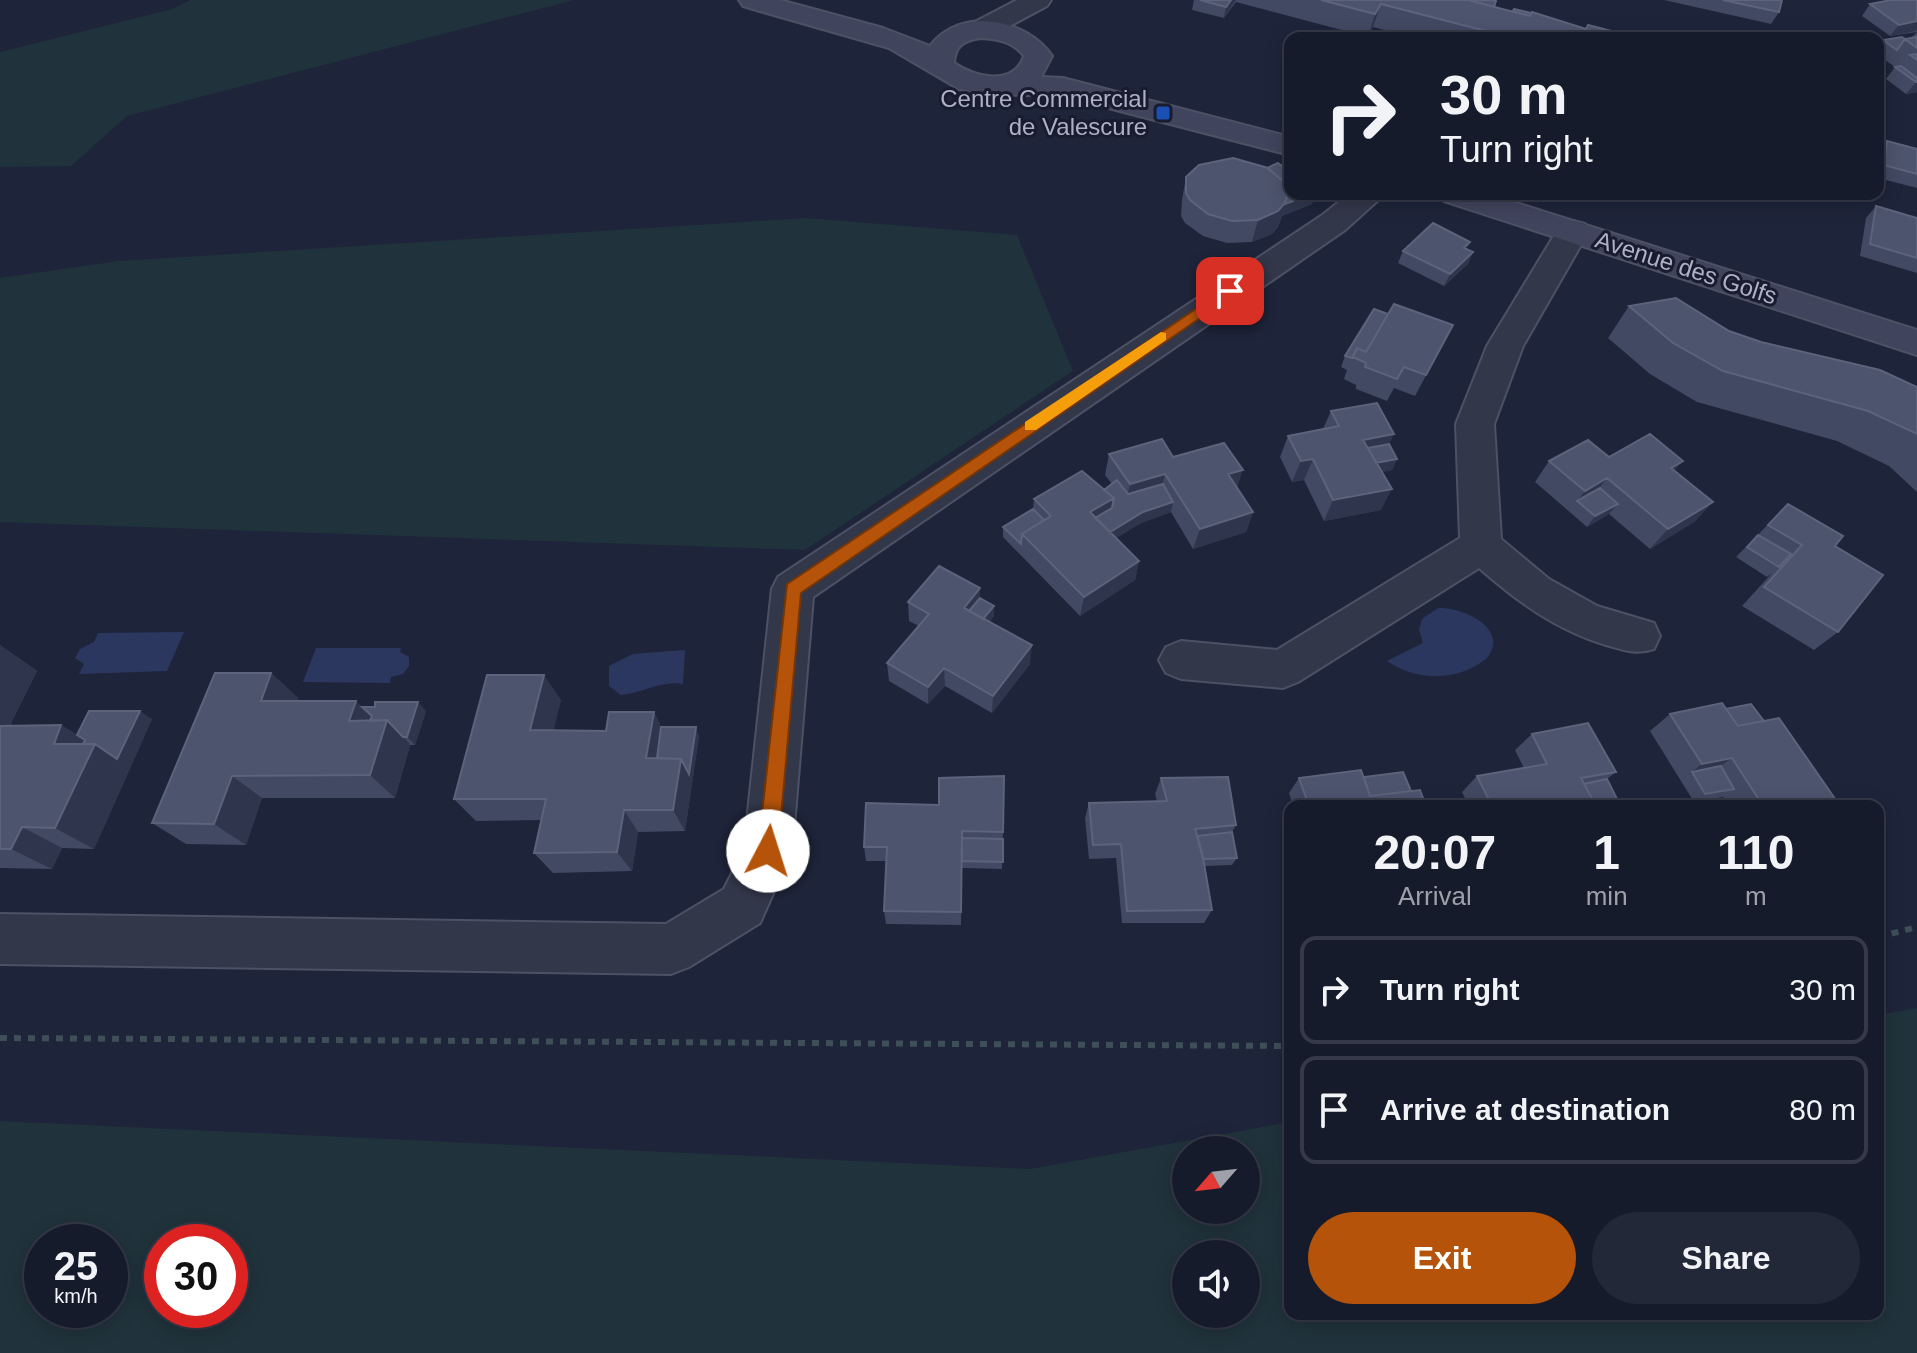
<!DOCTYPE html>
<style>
:root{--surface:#161b2c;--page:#232838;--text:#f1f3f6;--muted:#9ea1a9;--line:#353948;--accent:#b45309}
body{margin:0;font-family:Arial,sans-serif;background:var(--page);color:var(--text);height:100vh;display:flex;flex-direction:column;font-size:30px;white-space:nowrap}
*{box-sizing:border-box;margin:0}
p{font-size:26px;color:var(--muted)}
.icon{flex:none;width:44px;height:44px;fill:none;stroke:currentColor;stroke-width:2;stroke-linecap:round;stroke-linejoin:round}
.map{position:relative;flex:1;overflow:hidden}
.drawer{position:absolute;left:1284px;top:800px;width:600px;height:520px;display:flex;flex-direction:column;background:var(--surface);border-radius:16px;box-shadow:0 4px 20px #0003,0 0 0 2px var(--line)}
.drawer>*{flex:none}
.hud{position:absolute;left:1284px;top:32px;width:600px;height:168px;border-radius:16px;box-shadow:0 4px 20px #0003,0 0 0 2px var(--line);background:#161b2c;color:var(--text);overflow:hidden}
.needle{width:52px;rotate:242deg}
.tools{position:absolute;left:1172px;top:1136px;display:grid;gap:16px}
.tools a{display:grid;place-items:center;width:88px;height:88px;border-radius:50%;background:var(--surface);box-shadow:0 4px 20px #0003,0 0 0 2px var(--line);font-size:40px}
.speed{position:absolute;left:24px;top:1224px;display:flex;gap:16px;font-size:40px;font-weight:700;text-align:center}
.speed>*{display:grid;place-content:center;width:104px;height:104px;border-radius:50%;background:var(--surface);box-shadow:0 4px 20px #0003,0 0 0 2px var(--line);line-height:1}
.speed small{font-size:20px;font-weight:400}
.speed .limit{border:12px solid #d22;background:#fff;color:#111}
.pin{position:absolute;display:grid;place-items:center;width:68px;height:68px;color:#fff;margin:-34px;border-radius:16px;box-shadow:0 4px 12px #0006}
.me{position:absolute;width:88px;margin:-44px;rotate:5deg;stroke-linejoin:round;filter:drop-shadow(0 0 6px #0008)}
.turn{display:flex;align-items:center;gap:28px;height:168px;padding:0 24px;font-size:36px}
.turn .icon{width:104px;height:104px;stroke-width:2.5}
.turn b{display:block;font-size:56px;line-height:68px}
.eta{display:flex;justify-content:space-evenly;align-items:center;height:136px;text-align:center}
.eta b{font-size:48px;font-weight:700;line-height:56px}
.primary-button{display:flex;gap:16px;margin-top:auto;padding:16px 24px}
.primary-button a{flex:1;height:92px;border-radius:48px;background:var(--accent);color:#fff;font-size:32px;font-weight:700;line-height:92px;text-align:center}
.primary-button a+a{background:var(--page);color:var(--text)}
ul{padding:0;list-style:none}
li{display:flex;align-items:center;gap:24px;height:108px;margin:0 16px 12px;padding:0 8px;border:4px solid var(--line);border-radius:16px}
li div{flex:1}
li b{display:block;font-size:30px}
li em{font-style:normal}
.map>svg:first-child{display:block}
.green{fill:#20323b;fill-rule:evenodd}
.water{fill:#2c375f}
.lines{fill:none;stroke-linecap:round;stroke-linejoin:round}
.street-casing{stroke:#4d5165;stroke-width:4}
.secondary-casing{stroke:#4d5165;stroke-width:4}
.path{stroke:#3e4f58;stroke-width:6;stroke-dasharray:7 7;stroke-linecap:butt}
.street{fill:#32374a;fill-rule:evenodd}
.secondary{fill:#40445d;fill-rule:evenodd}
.wall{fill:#424962}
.shaded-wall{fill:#2f354d}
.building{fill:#4d546d;stroke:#5c637b;stroke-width:2}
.route{fill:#b45309;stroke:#753606;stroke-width:2}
.slow{fill:#f59e0b}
.transit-dot{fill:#1a4fb4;stroke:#181c2e;stroke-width:3}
.labels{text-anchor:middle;stroke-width:6;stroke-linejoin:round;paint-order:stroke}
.far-poi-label{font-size:24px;fill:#acb1c7;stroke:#181c2e;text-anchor:end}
.far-street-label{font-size:24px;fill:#acb1c7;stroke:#181c2e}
</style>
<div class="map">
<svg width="1917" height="1353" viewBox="0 0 1917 1353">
<rect width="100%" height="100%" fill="#1e243a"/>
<path class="green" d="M191,0H574L127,116L71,166L0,167V52L172,9Z
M807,218L1017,235L1073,371L805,550L0,522V278L119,261Z
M1917,1008V1353H0V1121L1030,1169L1290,1122V1314H1878V1015ZM1186,1150H1246V1210H1186ZM42,1242H110V1310H42ZM162,1242H230V1310H162ZM1186,1254H1246V1314H1186Z"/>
<path class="water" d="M1438,608C1462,606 1512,629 1486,659C1457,682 1416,681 1387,661L1423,643L1419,630L1422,619Z
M184,632L167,671L79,674L84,664L75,658L80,649L94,642L98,633Z
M316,648H401L400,652L409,657V666L403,674L391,677L390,683L303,682Z
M685,650L683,684C662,680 643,693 621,695L609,686V666L633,654Z"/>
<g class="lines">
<defs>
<path id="street" d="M1017,0H1051L1047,6L991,36L981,38L971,36L967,30L971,24Z
M1349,194H1385L1345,230L813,597L792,851L760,923L689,967L671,974L0,964V914L666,924L724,889L744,849L772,589L778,577L1321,216Z
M1573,221L1585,224L1589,231L1523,346L1494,424L1501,539L1549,579L1597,606L1654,623L1660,636L1654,649C1636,655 1624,650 1606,645C1556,630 1518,602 1479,568L1298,682L1283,688L1181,679L1166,673L1159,660L1166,647L1181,641L1277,650L1460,538L1456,424L1487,346L1561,224Z"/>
<path id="secondary" d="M739,0H780L883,28L930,46C960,6 1026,18 1052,56L1041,77L1063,78L1290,137V155L1062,96L986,94L959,89L889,48L760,11L743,6ZM980,38C997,39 1013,41 1024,56C1014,87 974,77 954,63C955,46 963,41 980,38Z
M1439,194H1488L1917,330V355L1444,201Z"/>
</defs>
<use href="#street" class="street-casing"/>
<use href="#secondary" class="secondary-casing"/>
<path class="path" d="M1878,937L1917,927
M0,1038L1290,1046"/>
<use href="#street" class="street"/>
<use href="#secondary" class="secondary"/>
</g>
<path class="wall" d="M1194,0H1492L1494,7L1570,24L1617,38H1416L1373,27L1368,37L1236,2L1224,18L1192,10Z
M1664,0H1782L1779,12L1771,24Z
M1917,0V92L1906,94L1886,79L1895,67L1878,55V48L1883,40L1911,38L1917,32L1890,36L1862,16L1870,4Z
M1887,141L1917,149V188L1878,178V152Z
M1186,177L1290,194H1315L1312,204L1282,216L1278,227L1272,234L1252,242L1227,243L1203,236L1185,223L1181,216L1182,200Z
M1876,206L1917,218V273L1860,256L1866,218Z
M1466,249L1473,252L1468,264L1444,286L1398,263L1403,251Z
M1629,306L1729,331L1761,342L1917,387V492L1889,466L1837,441L1697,402L1650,374L1608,338Z
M1388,314L1453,325L1415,396L1394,388L1387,401L1356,389V385L1344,379L1347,370L1341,367L1345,356Z
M1331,411L1389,444L1397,459L1392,470L1382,472L1381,510L1324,521L1304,480L1292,482L1280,457L1288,436L1323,429Z
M1109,454L1173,457L1237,488L1253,512L1246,532L1193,549L1171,512L1141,523L1116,538L1139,561L1135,580L1080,616L1003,537V527L1033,509L1034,499L1104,490L1112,484L1105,475Z
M1609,457L1674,471L1713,502L1694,522L1650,549L1609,514L1587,527L1535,482L1549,461Z
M1788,504L1835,546L1838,632L1814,650L1742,606L1772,573L1767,577L1736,557Z
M980,588V598L994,616L989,622L1030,664L992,713L945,686L928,704L889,681L887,663L919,626L909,621L908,602Z
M0,645L37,671L11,723L13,726L61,725L77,735L152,719L94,849L62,848L52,869L0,868Z
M271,673L298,698L297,701L362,707L426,711L415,745H410L395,798H262L246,845L186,844L152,823Z
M561,700L553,730L606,731L654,712L661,727L699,736L685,831L638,832L632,871L553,873L534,853L542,820L476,821L454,799Z
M1726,709L1764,721L1840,806H1729L1723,797L1694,802L1650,731L1670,714Z
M1532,734L1616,772L1607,779L1618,801L1612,806H1469L1462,792L1477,776L1524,768L1515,750Z
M1364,777L1411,791L1426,806H1293L1289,793L1299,778Z
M1161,778L1236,825L1232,832L1237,858L1232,865L1205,866L1212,910L1204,923H1122L1116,858L1089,859L1085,818L1089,803L1157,801L1155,794Z
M866,803L1003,832L1002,869L962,868L961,925L886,924L884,911L886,861H866L864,847Z"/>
<path class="shaded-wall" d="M1231,0H1236L1224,18L1226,7Z
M1381,4L1373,27L1368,37L1375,14Z
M1917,21V30L1916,31L1890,36L1899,25Z
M1916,82H1917V92L1906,94Z
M1311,194H1315L1312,204L1282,216L1278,227L1272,234L1252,242L1258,220L1284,204Z
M1473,252L1468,264L1444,286L1450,274Z
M1394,434L1384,455L1363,459V440Z
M1313,459L1304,480L1292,482L1301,461Z
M1397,459L1392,470L1362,476L1367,465Z
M1683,461L1665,481L1671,468Z
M1243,470L1236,491L1228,474Z
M1165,474L1160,494L1125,505L1130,484Z
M1607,478L1591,499L1577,501L1585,491Z
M1392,489L1381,510L1324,521L1333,500Z
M1114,498L1110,518L1093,528L1090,512Z
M1173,502L1171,512L1141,523L1100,547L1101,537L1143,512Z
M1713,502L1694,522L1650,549L1668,529Z
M1618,504L1609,514L1587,527L1595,516Z
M1253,512L1246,532L1193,549L1200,529Z
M1139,561L1135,580L1080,616L1084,597Z
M980,588V607L969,620L964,608Z
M994,606V616L978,635V625Z
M0,645L37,671L11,723L28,750L0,733Z
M1032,645L1030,664L992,713L993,696Z
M944,668L945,686L928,704V687Z
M271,673L298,698L292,717L261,701Z
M544,675L561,700L550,745L530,730Z
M356,701L380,725L349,721Z
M418,702L426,711L415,745L407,737Z
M140,711L152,719L94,849L55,828L54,744L61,725L94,746Z
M654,712L666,736L660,773L646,758Z
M387,720L410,744L395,798L370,775Z
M696,727L699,736L685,831L673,810L681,759Z
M1732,758L1709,774L1692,772L1681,780L1702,764Z
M232,776L262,798L246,845L214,824Z
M624,810L638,832L632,871L617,852Z
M22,827L62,848L52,869L11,849Z"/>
<path class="building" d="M1200,0H1231L1226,7Z
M1321,0H1472L1471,1L1530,16L1532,12L1586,29L1588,25L1619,33L1617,38H1513L1381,4L1375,14Z
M1473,0H1492L1496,1L1494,7L1473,1Z
M1723,0H1782L1779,12Z
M1891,0H1917V21L1899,25L1870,4Z
M1514,9L1531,13L1530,16L1513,11Z
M1902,37L1905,39L1897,50L1883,40Z
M1917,37V48L1905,39Z
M1917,54V60L1910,55Z
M1901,66L1917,78V82H1916L1895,67Z
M1887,141L1917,149V174L1884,165Z
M1233,158L1268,168L1283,181L1287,197L1284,204L1278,211L1258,220L1232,221L1208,214L1190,200L1186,193V177L1199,165Z
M1278,163L1290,172V194H1311L1285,204L1287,197L1283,181L1267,168Z
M1876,206L1917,218V258L1870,244Z
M1433,223L1470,242L1464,248L1473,252L1450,274L1403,251Z
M1676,298L1729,331L1761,342L1880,370L1917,387V434L1868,411L1723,371L1673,343L1629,306Z
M1394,304L1453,325L1426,375L1404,367L1397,379L1365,367L1366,363L1353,357L1357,348L1366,352Z
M1374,309L1388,314L1366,352L1357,348L1352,358L1345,356Z
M1377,403L1394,434L1363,440L1392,489L1333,500L1313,459L1301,461L1288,436L1339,426L1331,411Z
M1650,434L1683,461L1671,468L1713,502L1668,529L1607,478L1585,491L1549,461L1588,440L1609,457Z
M1162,439L1173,457L1224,443L1243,470L1228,474L1253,512L1200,529L1165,474L1130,484L1109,454Z
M1389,444L1397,459L1376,463L1368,448Z
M1082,471L1114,498L1090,512L1139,561L1084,597L1022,534L1051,516L1034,499Z
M1117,480L1128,494L1163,484L1173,502L1143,512L1110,532L1095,518L1112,508L1114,498L1104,490Z
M1600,488L1618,504L1595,516L1577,501Z
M1788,504L1843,536L1835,546L1883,575L1838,632L1764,587L1802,545L1768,525Z
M1033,509L1044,520L1022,534L1021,544L1003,527Z
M1758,535L1791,554L1779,567L1747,547Z
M939,566L980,588L964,608L1032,645L993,696L944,668L928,687L887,663L929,614L908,602Z
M980,598L994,606L983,619L969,611Z
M215,673H271L261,701H356L349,721L387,720L370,775L232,776L214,824L152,823Z
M487,675H544L530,730L606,731L609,712H654L646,758L681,759L673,810H624L617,852L534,853L546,799H454Z
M375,702H418L407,737H403L387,720L370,721L372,716L362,707H375Z
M1722,703L1738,726L1779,718L1840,806H1763L1732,758L1702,764L1670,714Z
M1751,704L1764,721L1738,726L1726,709Z
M89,711H140L117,759L95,744H83L85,740L77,735Z
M1588,723L1616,772L1581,778L1596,806H1492L1477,776L1547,764L1532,734Z
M61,725L54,744H95L55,828L22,827L11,849H0V726Z
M661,727H696L689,774L681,759L657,758Z
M1721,766L1734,789L1705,794L1692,772Z
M1361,770L1370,796L1420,790L1426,806H1309L1299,778Z
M1403,772L1411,791L1370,796L1364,777Z
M1004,776L1003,832L962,831L961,912L884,911L887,847H864L866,803L939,805V778Z
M1228,777L1236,825L1195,829L1202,852L1212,910L1127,911L1121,844L1093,845L1089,803L1167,801L1161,778Z
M1607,779L1618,801L1596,806L1584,784Z
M1232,832L1237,858L1203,859L1197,836Z
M962,838L1003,839V862L962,861Z"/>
<path class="route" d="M1230,286L1235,287V294L801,593L778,851L775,858L768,860L761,858L758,851L787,584Z"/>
<path class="slow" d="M1161,332L1166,333V340L1036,430H1025V422Z"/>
<rect class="transit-dot" x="1155" y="105" width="16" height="16" rx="4"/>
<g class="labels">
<g class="far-poi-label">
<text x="1147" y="107">Centre Commercial<tspan x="1147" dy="28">de Valescure</tspan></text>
</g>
<g class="far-street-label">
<text transform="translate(1686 268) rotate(18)" y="8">Avenue des Golfs</text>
</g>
</g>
</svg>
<div class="tools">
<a><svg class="needle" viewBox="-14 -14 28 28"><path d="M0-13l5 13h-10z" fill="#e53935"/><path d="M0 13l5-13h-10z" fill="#9ea1a9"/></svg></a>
<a><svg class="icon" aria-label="sound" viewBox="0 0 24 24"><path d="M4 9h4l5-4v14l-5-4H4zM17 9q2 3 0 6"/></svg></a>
</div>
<div class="speed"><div>25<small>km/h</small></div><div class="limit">30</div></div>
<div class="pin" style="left:1230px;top:291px;background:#d93025"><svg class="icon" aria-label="arrive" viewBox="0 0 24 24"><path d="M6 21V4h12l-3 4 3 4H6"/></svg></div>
<svg class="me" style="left:768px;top:851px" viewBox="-20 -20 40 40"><circle r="19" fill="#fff"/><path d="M0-13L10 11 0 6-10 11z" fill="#b45309"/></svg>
<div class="hud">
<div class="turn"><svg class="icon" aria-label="right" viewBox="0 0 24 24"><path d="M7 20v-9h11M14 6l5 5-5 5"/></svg><div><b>30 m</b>Turn right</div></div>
</div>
<section class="drawer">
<div class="eta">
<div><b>20:07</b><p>Arrival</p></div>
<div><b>1</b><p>min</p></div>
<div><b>110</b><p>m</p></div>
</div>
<ul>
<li><svg class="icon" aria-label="right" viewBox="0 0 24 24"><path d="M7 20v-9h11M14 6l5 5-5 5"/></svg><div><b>Turn right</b></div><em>30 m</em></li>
<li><svg class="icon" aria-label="arrive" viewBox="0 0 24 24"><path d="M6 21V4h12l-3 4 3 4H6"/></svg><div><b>Arrive at destination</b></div><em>80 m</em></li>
</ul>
<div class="primary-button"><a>Exit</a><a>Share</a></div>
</section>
</div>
